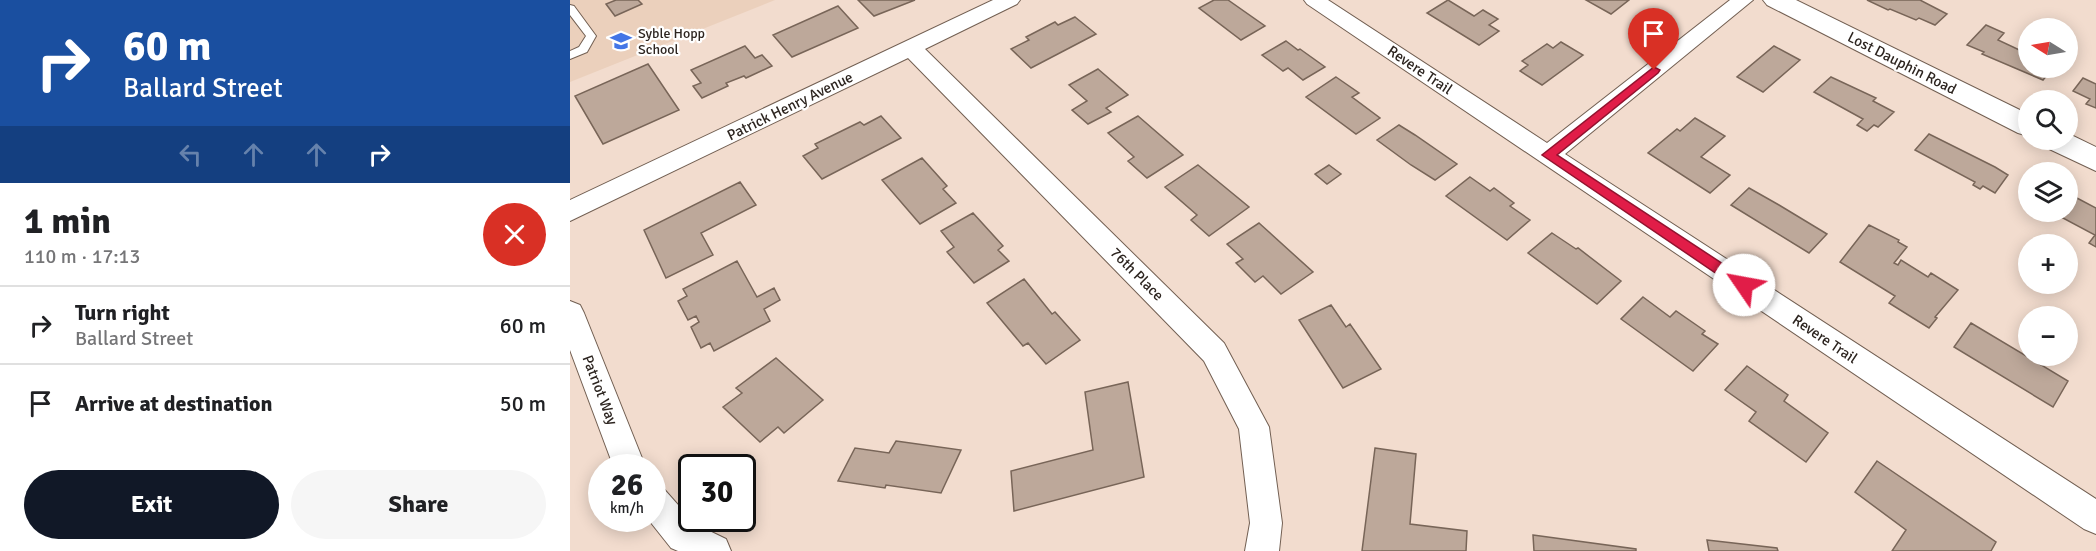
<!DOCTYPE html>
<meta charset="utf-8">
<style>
:root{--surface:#fff;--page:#f6f6f6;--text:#202124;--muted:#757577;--line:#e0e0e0;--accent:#111827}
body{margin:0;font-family:Signika,sans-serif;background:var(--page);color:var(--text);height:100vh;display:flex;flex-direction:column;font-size:22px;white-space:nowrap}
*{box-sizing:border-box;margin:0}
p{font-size:20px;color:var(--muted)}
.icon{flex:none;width:33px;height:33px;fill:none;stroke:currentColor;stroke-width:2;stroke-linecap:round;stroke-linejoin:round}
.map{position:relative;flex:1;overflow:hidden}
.details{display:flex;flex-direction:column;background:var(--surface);width:570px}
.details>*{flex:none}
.banner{background:#1a4fa0;color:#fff;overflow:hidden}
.needle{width:39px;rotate:281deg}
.fabs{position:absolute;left:1448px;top:18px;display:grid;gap:12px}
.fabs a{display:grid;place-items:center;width:60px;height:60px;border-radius:50%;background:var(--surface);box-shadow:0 3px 15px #0003;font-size:30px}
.speed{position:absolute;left:18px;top:454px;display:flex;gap:12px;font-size:30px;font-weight:700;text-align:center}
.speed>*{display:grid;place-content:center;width:78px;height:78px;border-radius:50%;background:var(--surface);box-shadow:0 3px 15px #0003;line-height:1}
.speed small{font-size:15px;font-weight:400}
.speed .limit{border:3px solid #111;border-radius:9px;background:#fff;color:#111}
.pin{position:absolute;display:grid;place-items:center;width:51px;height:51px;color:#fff;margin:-62px -26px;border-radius:50% 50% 50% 0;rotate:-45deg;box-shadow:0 0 6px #0007}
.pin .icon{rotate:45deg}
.me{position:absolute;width:66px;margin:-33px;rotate:303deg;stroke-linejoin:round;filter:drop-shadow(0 0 4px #0008)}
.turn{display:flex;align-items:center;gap:21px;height:126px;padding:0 24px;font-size:27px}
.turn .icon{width:78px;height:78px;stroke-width:2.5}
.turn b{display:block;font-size:42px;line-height:51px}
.lanes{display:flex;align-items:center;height:57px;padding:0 24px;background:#0003;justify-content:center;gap:30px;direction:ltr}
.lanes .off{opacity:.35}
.round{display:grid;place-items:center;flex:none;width:63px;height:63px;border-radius:32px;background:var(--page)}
.overview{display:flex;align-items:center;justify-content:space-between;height:102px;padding:0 24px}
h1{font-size:36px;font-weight:800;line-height:45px}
.cta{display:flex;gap:12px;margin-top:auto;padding:12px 24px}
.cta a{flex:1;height:69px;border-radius:36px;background:var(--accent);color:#fff;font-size:24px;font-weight:800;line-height:69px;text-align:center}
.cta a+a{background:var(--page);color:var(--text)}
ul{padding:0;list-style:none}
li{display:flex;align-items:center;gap:18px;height:78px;padding:0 24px;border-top:2px solid var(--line)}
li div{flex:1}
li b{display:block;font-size:22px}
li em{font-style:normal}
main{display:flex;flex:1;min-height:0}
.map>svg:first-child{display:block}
.built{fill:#ebd0bc}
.building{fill:#bda89a;stroke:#786558;stroke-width:1.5}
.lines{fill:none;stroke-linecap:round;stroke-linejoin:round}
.service-casing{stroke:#725f52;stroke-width:2}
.minor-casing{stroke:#725f52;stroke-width:2}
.tertiary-casing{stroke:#725f52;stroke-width:2}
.service{fill:#fff;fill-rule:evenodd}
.minor{fill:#fff;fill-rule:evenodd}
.tertiary{fill:#fff;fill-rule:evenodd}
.route{fill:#e11d48;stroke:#92132f;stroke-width:1.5}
.labels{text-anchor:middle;stroke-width:4.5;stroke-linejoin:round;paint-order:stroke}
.far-poi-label{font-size:14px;fill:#2d2520;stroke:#fff;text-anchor:start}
.street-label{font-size:15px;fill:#2d2520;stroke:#fff}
</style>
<main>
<section class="details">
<div class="banner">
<div class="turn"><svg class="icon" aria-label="right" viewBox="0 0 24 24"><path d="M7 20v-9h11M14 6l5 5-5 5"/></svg><div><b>60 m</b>Ballard Street</div></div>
<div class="lanes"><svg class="icon off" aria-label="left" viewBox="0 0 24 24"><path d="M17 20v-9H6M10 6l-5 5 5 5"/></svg><svg class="icon off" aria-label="ahead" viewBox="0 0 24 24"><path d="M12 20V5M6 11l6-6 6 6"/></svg><svg class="icon off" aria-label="ahead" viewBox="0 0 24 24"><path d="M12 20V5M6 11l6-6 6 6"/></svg><svg class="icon" aria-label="right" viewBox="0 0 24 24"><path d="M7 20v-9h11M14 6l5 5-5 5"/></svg></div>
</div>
<div class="overview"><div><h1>1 min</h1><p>110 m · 17:13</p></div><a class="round" style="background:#d93025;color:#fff"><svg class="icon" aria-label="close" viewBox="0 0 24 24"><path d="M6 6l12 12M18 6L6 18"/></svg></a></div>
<ul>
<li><svg class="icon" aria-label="right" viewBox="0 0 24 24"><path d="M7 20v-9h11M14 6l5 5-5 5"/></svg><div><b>Turn right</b><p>Ballard Street</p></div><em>60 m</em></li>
<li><svg class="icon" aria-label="arrive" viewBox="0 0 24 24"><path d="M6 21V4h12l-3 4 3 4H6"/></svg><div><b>Arrive at destination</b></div><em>50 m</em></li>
</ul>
<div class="cta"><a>Exit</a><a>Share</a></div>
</section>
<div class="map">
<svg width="1526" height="551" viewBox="0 0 1526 551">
<rect width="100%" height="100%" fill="#f2dcce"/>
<path class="built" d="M0,0H205L0,82Z"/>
<path class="building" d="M46,0H68L72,4L45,16L36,4Z
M288,0H345L304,16Z
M644,0H658L695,26L671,40L629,8Z
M878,0L904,16L913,10L928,19L919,25L929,31L909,45L857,13Z
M1016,0H1059L1041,14Z
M1297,0H1350L1377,14L1365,25L1349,18L1346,20L1320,9L1318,10Z
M268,6L288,28L222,57L203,35Z
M505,17L526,34L461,68L441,49L459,40L456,37L485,22L488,25Z
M1416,25L1434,33L1428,40L1458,54V68H1483L1473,80L1412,54L1414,52L1397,45Z
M716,41L728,50L730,49L755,67L733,80L718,68L713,71L692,55Z
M991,42L1013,55L972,85L950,71L958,65L952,61L977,44L983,48Z
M175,46L185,58L192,55L202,66L176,78L174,76L156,83L158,86L132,98L123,86L131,83L121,70Z
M1204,46L1230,60L1193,92L1167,77Z
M78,64L109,110L33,144L5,96Z
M528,69L558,95L536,108L541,112L518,124L502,110L517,101L499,85Z
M766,77L789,93L782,97L810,118L786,134L736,97Z
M1261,77L1306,98L1303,101L1324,112L1308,127L1304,125L1297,131L1287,125L1293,119L1244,92Z
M1513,78L1526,84V108L1516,104L1520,99L1503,91Z
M311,116L331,138L252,179L233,156L248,148L245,144L290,122L294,125Z
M568,116L613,155L577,178L558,161L564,157L538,133Z
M1125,118L1155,136L1131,157L1160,175L1140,193L1078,153L1107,129L1110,131Z
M829,125L845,135L887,164L865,180L841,165L807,140Z
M1359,134L1425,167L1438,175L1425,193L1413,186L1410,189L1403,185L1405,182L1345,150Z
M352,158L377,186L373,189L386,203L350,224L312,180Z
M628,165L679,207L639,236L621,220L627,215L595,187Z
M759,165L771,174L757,184L745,174Z
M900,177L920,191L924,188L944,203L940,206L960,220L937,240L876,196Z
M170,182L186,205L131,233L143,255L96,278L74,230Z
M1179,188L1209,205L1257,234L1239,253L1161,205Z
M1505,197L1526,208V247L1519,243L1525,235L1491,217Z
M403,213L433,246L428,250L439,261L404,283L377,252L384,247L371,231Z
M689,223L743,272L711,294L693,276L685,282L666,263L673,259L657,244Z
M1299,225L1329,240L1328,242L1337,247L1324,263L1328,265L1331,260L1358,277L1361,273L1388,290L1365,317L1367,318L1359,328L1319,303L1325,296L1270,262Z
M982,233L1006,249L1008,248L1051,281L1027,304L958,253Z
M167,261L187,297L204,288L210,300L194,309L200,321L144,351L140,343L131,348L121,327L129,322L126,316L118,320L108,301L117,296L113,289Z
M454,279L482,314L485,312L510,340L476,364L458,343L453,346L417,303Z
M1073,297L1100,317L1106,311L1135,331L1132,334L1148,344L1123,371L1051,319Z
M761,305L776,327L780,324L811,369L773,388L729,320Z
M1401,323L1498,381L1483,407L1384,347Z
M206,358L253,400L214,433L208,427L190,442L153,407L172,393L166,388Z
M1177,366L1218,395L1214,401L1258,433L1236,462L1179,421L1186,412L1155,390Z
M558,382L574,477L444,511L441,471L523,450L515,392Z
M326,441L391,450L371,493L316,485L315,488L268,481L285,448L319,453Z
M805,448L846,454L840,524L897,531L896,551H792Z
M1307,461L1426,542L1421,551H1322L1336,530L1285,492Z
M963,535L1066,549V551H964Z
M1137,540L1207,548L1208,551H1139Z"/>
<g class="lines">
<defs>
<path id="service" d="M0,5L4,6L26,36L17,52L0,59V51L9,47L16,36L0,15Z"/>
<path id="minor" d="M423,0H450L447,4L355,49L654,343L699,427L712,523L709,551H675L680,523L669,429L634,361L338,58L0,221V200Z
M734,0H758L977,143L1160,0H1183L995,154L1526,499V534L1514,529L737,4Z
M0,301L10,305L14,313L76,468H44L0,350Z
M82,484L93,488L125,524L156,539L161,551H108L101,548L78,519H82Z"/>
<path id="tertiary" d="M1193,0H1226L1458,114V136L1448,133L1197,5Z
M1497,133L1526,147V171L1475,147L1470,140H1497Z"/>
</defs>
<use href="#service" class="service-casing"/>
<use href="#minor" class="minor-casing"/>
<use href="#tertiary" class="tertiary-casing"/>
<use href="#service" class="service"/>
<use href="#minor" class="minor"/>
<use href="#tertiary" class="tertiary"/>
</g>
<path class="route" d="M1084,67L1090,70L1088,73L987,155L1179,281L1181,285L1179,289H1169L972,155Z"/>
<defs>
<symbol id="school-bare" viewBox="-9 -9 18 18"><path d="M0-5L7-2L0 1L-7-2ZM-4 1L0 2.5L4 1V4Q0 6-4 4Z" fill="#4375e6" stroke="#fff" stroke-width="2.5" paint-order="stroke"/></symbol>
</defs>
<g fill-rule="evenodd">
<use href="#school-bare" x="36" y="26" width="30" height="30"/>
</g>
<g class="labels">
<g class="far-poi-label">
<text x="68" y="38">Syble Hopp<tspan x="68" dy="16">School</tspan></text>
</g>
<g class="street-label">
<text transform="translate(1332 63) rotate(27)" y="5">Lost Dauphin Road</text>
<text transform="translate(850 70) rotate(34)" y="5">Revere Trail</text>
<text transform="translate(220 106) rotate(-26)" y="5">Patrick Henry Avenue</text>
<text transform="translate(567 274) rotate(45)" y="5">76th Place</text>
<text transform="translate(1255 339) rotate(34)" y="5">Revere Trail</text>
<text transform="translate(30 390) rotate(69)" y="5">Patriot Way</text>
</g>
</g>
</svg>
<div class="fabs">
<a><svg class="needle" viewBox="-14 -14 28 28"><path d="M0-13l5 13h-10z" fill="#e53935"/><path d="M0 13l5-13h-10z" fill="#757577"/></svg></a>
<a><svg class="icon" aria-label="search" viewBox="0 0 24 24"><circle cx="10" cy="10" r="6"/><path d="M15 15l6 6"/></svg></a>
<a><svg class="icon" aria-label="layers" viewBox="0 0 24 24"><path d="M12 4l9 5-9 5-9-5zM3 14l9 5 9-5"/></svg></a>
<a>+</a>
<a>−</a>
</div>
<div class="speed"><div>26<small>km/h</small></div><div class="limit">30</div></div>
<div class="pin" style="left:1084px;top:70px;background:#d93025"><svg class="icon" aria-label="arrive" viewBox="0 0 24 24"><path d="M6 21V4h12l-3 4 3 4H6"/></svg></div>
<svg class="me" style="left:1174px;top:285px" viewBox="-20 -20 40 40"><circle r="19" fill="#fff"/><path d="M0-13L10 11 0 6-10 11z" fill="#e11d48"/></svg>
</div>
</main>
